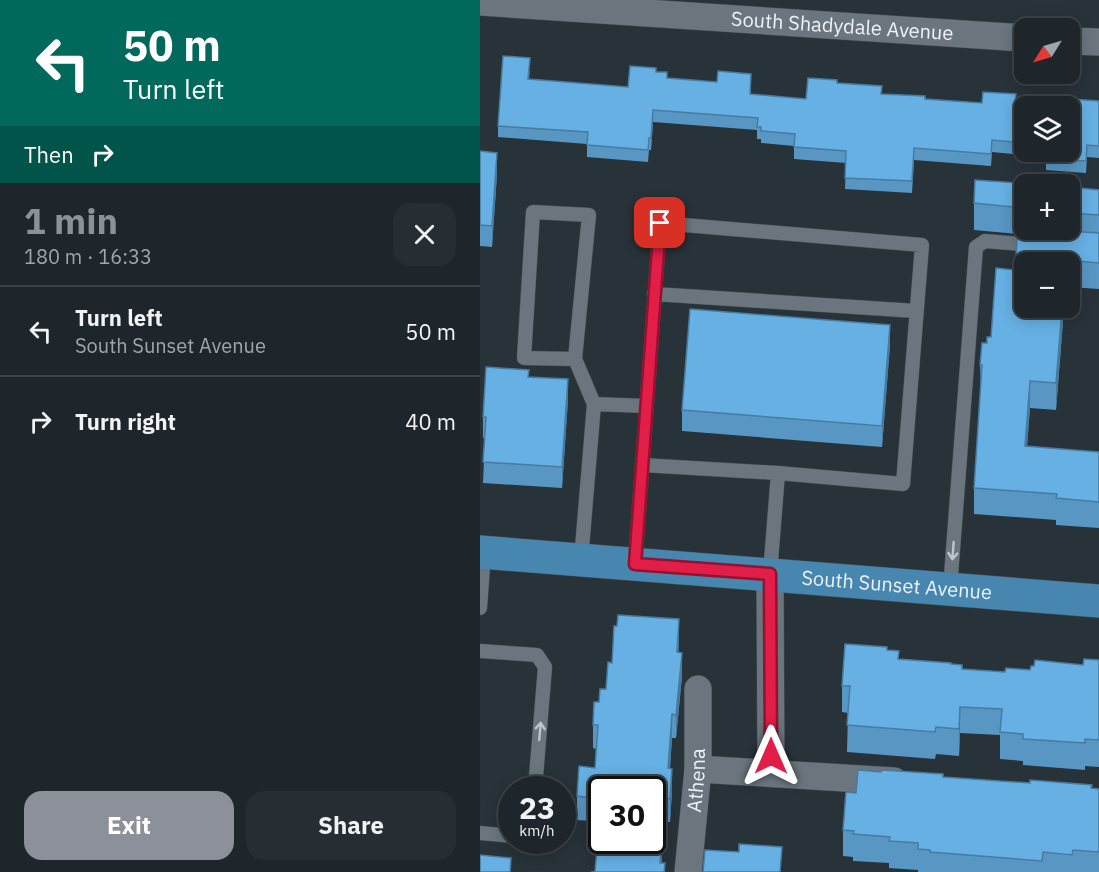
<!DOCTYPE html>
<meta charset="utf-8">
<style>
:root{--surface:#1e262b;--page:#262e33;--text:#f1f3f6;--muted:#a1a5a9;--line:#3c4347;--accent:#8c9099}
body{margin:0;font-family:"IBM Plex Sans",sans-serif;background:var(--page);color:var(--text);height:100vh;display:flex;flex-direction:column;font-size:22px;white-space:nowrap}
*{box-sizing:border-box;margin:0}
p{font-size:20px;color:var(--muted)}
.icon{flex:none;width:33px;height:33px;fill:none;stroke:currentColor;stroke-width:2;stroke-linecap:round;stroke-linejoin:round}
.map{position:relative;flex:1;overflow:hidden}
.panel{display:flex;flex-direction:column;background:var(--surface);width:480px}
.panel>*{flex:none}
.top-card{background:#00695c;color:#fff;overflow:hidden}
.needle{width:39px;rotate:233deg}
.buttons{position:absolute;left:534px;top:18px;display:grid;gap:12px}
.buttons a{display:grid;place-items:center;width:66px;height:66px;border-radius:12px;background:var(--surface);box-shadow:0 3px 15px #0003,0 0 0 2px var(--line);font-size:30px}
.speed{position:absolute;left:18px;top:776px;display:flex;gap:12px;font-size:30px;font-weight:700;text-align:center}
.speed>*{display:grid;place-content:center;width:78px;height:78px;border-radius:50%;background:var(--surface);box-shadow:0 3px 15px #0003,0 0 0 2px var(--line);line-height:1}
.speed small{font-size:15px;font-weight:400}
.speed .limit{border:3px solid #111;border-radius:9px;background:#fff;color:#111}
.pin{position:absolute;display:grid;place-items:center;width:51px;height:51px;color:#fff;margin:-26px;border-radius:12px;box-shadow:0 3px 9px #0006}
.me{position:absolute;width:66px;margin:-33px;rotate:0deg;stroke-linejoin:round;filter:drop-shadow(0 0 4px #0008)}
.turn{display:flex;align-items:center;gap:21px;height:126px;padding:0 24px;font-size:27px}
.turn .icon{width:78px;height:78px;stroke-width:2.5}
.turn b{display:block;font-size:42px;line-height:51px}
.then{display:flex;align-items:center;height:57px;padding:0 24px;background:#0003;gap:12px;font-size:22px}
.round{display:grid;place-items:center;flex:none;width:63px;height:63px;border-radius:18px;background:var(--page)}
.head{display:flex;align-items:center;justify-content:space-between;height:102px;padding:0 24px}
h1{font-size:36px;font-weight:700;line-height:45px;color:var(--accent)}
.primary-button{display:flex;gap:12px;margin-top:auto;padding:12px 24px}
.primary-button a{flex:1;height:69px;border-radius:18px;background:var(--accent);color:#fff;font-size:24px;font-weight:700;line-height:69px;text-align:center}
.primary-button a+a{background:var(--page);color:var(--text)}
ul{padding:0;list-style:none}
li{display:flex;align-items:center;gap:18px;height:90px;padding:0 24px;border-top:2px solid var(--line)}
li div{flex:1}
li b{display:block;font-size:22px}
li em{font-style:normal}
main{display:flex;flex:1;min-height:0}
.map>svg:first-child{display:block}
.lines{fill:none;stroke-linecap:round;stroke-linejoin:round}
.lane-casing{stroke:#464e54;stroke-width:15}
.street-casing{stroke:#464e54;stroke-width:28}
.primary-casing{stroke:#464e54;stroke-width:34}
.lane{stroke:#6a757d;stroke-width:14}
.street{stroke:#6a757d;stroke-width:27}
.primary{stroke:#4786ae;stroke-width:33}
.wall{fill:#5897c4}
.shaded-wall{fill:#477ba0}
.building{fill:#66b0e4;stroke:#477ba0;stroke-width:1.5}
.oneway{stroke:#bec6cc}
.route-casing{stroke:#92132f;stroke-width:15}
.route{stroke:#e11d48;stroke-width:10}
.labels{text-anchor:middle;stroke-width:6;stroke-linejoin:round;paint-order:stroke}
.street-label{font-size:20px;fill:#ecf2f7;stroke:#283239}
</style>
<main>
<section class="panel">
<div class="top-card">
<div class="turn"><svg class="icon" aria-label="left" viewBox="0 0 24 24"><path d="M17 20v-9H6M10 6l-5 5 5 5"/></svg><div><b>50 m</b>Turn left</div></div>
<div class="then">Then<svg class="icon" aria-label="right" viewBox="0 0 24 24"><path d="M7 20v-9h11M14 6l5 5-5 5"/></svg></div>
</div>
<div class="head"><div><h1>1 min</h1><p>180 m · 16:33</p></div><a class="round"><svg class="icon" aria-label="close" viewBox="0 0 24 24"><path d="M6 6l12 12M18 6L6 18"/></svg></a></div>
<ul>
<li><svg class="icon" aria-label="left" viewBox="0 0 24 24"><path d="M17 20v-9H6M10 6l-5 5 5 5"/></svg><div><b>Turn left</b><p>South Sunset Avenue</p></div><em>50 m</em></li>
<li><svg class="icon" aria-label="right" viewBox="0 0 24 24"><path d="M7 20v-9h11M14 6l5 5-5 5"/></svg><div><b>Turn right</b></div><em>40 m</em></li>
</ul>
<div class="primary-button"><a>Exit</a><a>Share</a></div>
</section>
<div class="map">
<svg width="619" height="872" viewBox="0 0 619 872">
<rect width="100%" height="100%" fill="#283239"/>
<g class="lines">
<defs>
<path id="lane" d="M174,294L436,311
M95,359L44,358L53,212L109,215L95,359L114,404L166,406
M162,465L298,473L290,574
M101,560L114,404
M155,564L180,223L442,245L423,484L298,473
M470,589L496,247L505,241L554,245
M0,608L4,553
M0,651L57,655L65,667L55,789
M0,833L32,836"/>
<g id="street">
<path id="s1" d="M0,2L544,38"/>
<path d="M590,41L619,42"/>
<path d="M290,574L291,773"/>
<path d="M218,769L414,781"/>
<path id="s2" d="M208,872L218,769V689"/>
</g>
<g id="primary">
<path id="s3" d="M0,552L619,601"/>
</g>
</defs>
<use href="#lane" class="lane-casing"/>
<use href="#street" class="street-casing"/>
<use href="#primary" class="primary-casing"/>
<use href="#lane" class="lane"/>
<use href="#street" class="street"/>
<use href="#primary" class="primary"/>
</g>
<path class="wall" d="M50,70L49,79L148,87L176,72L187,78L271,85V94L326,99L357,83L402,94L544,109V152H590L619,101V158L607,157L606,173L566,170V157L512,152L511,166L434,160L432,193L365,189L366,163L314,159V146L281,143V139H277V130L173,122L171,150H169L168,162L107,157V144L18,137V126Z
M0,151L17,174L12,247L0,246Z
M544,184V230H590V187L619,190V289L590,287V262H544L584,308L576,410L550,408L547,446L619,452V528L576,525V520L494,514V488L501,391L500,365L507,343L511,337L535,270L538,234L494,230V203Z
M410,345L402,447L202,431V410Z
M49,377L88,400L82,488L3,483L5,438H3V417Z
M199,643L198,652L202,676L196,738H192L190,769L192,792L190,822L172,821V789H122V840L182,863L185,872H115L119,824H113V821L97,820V796L115,768L116,749L113,748V725L119,702L126,689L132,663Z
M407,650L419,659L471,664L482,669L525,672L603,665L619,660V767L605,766V770L543,765V761L520,759V735L480,733L479,756L456,754L455,759L367,752L368,713L362,712V686Z
M463,777L619,789V872H438V870L409,868V863L373,861V857L363,856V830L376,793Z"/>
<path class="shaded-wall" d="M173,110V122L171,150V138Z
M17,153V174L12,247V226Z
M582,308H584L576,410V383Z
M410,325V345L402,447V426Z
M88,379V400L82,488V467Z
M550,381V408L545,473V446Z
M199,619V643L197,676V652Z
M202,653V676L196,738V715Z
M480,707V733L479,756V729Z
M192,714V738L188,792V768Z
M192,769V792L190,822V799Z
M182,840V863H180Z"/>
<path class="building" d="M23,56L50,58L48,79L86,82L148,87L150,66L176,68V72H187V78L237,82L238,71L271,74L270,94L326,99L328,78L357,80V83L402,86L401,94L445,96V99L502,103L503,92L536,94L534,108L544,109V143L512,140L511,154L434,148L432,181L365,178L366,151L314,147L315,134L281,131V127H277L278,118L173,110L171,138H169L168,150L107,145L108,132L18,126Z
M591,99L619,101V146L607,145L606,161L566,159V152H590V113Z
M0,151L17,153L12,226L0,225Z
M495,180L553,184H544V208L494,203Z
M590,187L619,190V215L590,213Z
M538,226L544,227V230H574L619,233V263L586,260L585,262H544V308H582L576,383L550,381L545,446L619,452V502L576,498L577,494L494,488L502,365H500L502,343H507V337H511L516,268L535,270Z
M210,309L410,325L402,426L202,410Z
M6,367L49,370L48,377L88,379L82,467L3,462L6,417H3Z
M138,615L199,619L197,652L202,653L196,715L192,714L188,768L192,769L190,799L172,797V789H122V840H172V839L182,840L180,863H185L184,872H111H115L121,801L113,800V798L97,796L99,766L115,768L118,725H113L114,702H119L120,689H126L128,662L132,663L134,626H137Z
M365,644L407,647V650L419,651L418,659L471,663V664L482,665V669L525,672L526,668L550,670L551,666H554L555,660L603,665L604,659L619,660V740L605,739V743L543,739V734L520,732L522,709L480,707L479,729L456,727L455,732L367,725L370,686H362Z
M378,770L401,772L402,770L463,774V777L550,783V780L612,785L611,788L619,789V852L593,850L592,855L563,852L562,861L450,852V850L438,849V843L409,841L410,837L373,834L374,831L363,830L366,792L376,793Z
M259,844L302,847L300,872H223L225,850L259,852Z
M0,855L31,858L30,872H0Z"/>
<defs><path id="oneway-shaft" d="M-6 0H5M1.5-3L5.5 0L1.5 3" fill="none" stroke-width="1.6" stroke-linecap="round" stroke-linejoin="round" transform="scale(1.5)"/></defs>
<g class="oneway">
<use href="#oneway-shaft" transform="translate(473 551) rotate(94)"/>
<use href="#oneway-shaft" transform="translate(60 731) rotate(-85)"/>
</g>
<g class="lines">
<defs>
<path id="route" d="M180,223L155,564L290,574L291,756"/>
</defs>
<use href="#route" class="route-casing"/>
<use href="#route" class="route"/>
</g>
<g class="labels">
<g class="street-label">
<text dy="7" stroke="none"><textPath href="#s1" startOffset="363">South Shadydale Avenue</textPath></text>
<text dy="7" stroke="none"><textPath href="#s3" startOffset="418">South Sunset Avenue</textPath></text>
<text dy="7" stroke="none"><textPath href="#s2" startOffset="92">Athena</textPath></text>
</g>
</g>
</svg>
<div class="buttons">
<a><svg class="needle" viewBox="-14 -14 28 28"><path d="M0-13l5 13h-10z" fill="#e53935"/><path d="M0 13l5-13h-10z" fill="#a1a5a9"/></svg></a>
<a><svg class="icon" aria-label="layers" viewBox="0 0 24 24"><path d="M12 4l9 5-9 5-9-5zM3 14l9 5 9-5"/></svg></a>
<a>+</a>
<a>−</a>
</div>
<div class="speed"><div>23<small>km/h</small></div><div class="limit">30</div></div>
<div class="pin" style="left:180px;top:223px;background:#d93025"><svg class="icon" aria-label="arrive" viewBox="0 0 24 24"><path d="M6 21V4h12l-3 4 3 4H6"/></svg></div>
<svg class="me" style="left:291px;top:756px" viewBox="-20 -20 40 40"><path d="M0-17L14 15 0 8-14 15z" fill="#e11d48" stroke="#fff" stroke-width="4"/></svg>
</div>
</main>
